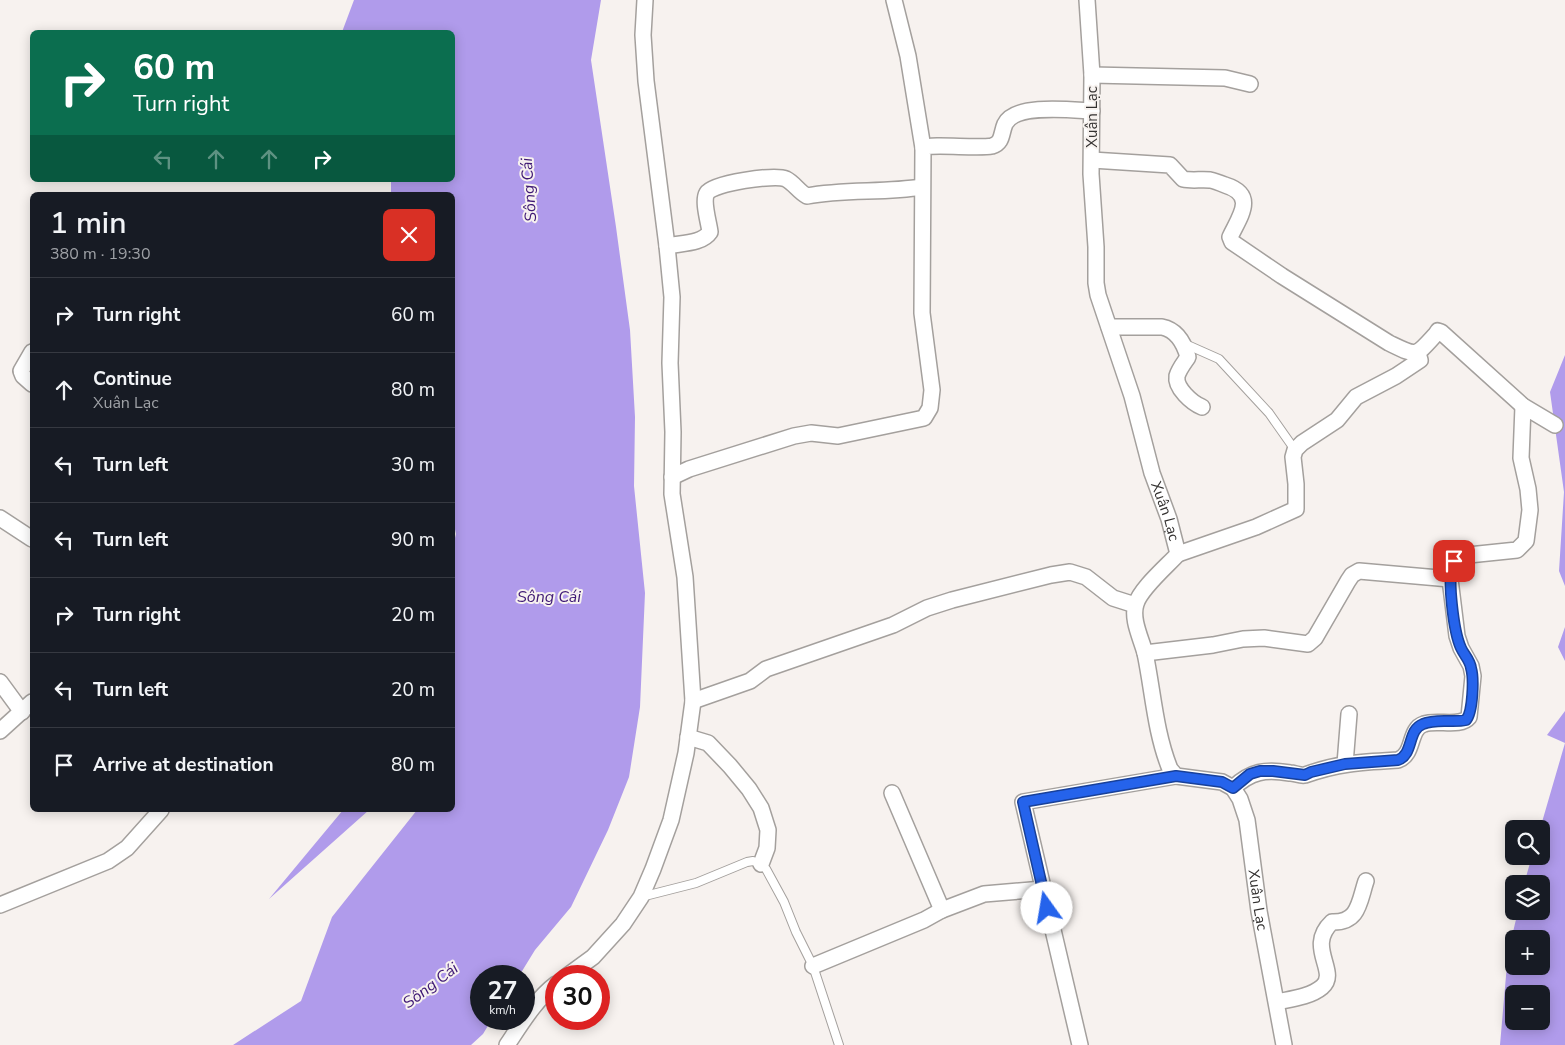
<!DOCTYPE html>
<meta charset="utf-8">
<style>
:root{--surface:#171b24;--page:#242831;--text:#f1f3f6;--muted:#9ea1a6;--line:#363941}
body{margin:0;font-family:"Nunito Sans",sans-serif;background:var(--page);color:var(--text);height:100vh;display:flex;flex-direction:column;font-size:19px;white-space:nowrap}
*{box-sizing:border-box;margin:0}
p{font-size:16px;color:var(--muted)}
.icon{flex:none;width:28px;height:28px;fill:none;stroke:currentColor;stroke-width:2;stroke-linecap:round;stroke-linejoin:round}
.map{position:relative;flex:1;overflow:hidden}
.details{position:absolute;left:30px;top:192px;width:425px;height:620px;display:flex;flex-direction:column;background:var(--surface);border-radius:8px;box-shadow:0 2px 12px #0003}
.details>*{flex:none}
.banner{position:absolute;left:30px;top:30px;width:425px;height:152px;border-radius:8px;box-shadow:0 2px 12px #0003;background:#0b6e4f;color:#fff;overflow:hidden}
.tools{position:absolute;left:1505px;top:820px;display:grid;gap:10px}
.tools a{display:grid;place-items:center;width:45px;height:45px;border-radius:8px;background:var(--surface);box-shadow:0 2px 12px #0003;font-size:25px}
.speed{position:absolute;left:470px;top:965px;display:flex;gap:10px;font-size:25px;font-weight:700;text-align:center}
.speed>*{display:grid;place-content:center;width:65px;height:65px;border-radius:50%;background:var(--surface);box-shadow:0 2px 12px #0003;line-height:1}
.speed small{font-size:12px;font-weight:400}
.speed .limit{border:8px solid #d22;background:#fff;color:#111}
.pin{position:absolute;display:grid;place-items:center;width:42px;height:42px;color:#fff;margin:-21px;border-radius:10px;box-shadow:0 2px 8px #0006}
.me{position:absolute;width:55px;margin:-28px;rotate:347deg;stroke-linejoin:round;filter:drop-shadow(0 0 4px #0008)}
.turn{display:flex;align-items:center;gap:18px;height:105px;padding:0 20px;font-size:22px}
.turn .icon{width:65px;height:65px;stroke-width:2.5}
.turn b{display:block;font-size:35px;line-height:42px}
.lanes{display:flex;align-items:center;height:48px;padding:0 20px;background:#0003;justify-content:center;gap:25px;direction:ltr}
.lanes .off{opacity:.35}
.round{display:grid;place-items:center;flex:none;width:52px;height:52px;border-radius:8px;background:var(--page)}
.overview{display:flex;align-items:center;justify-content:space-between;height:85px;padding:0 20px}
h1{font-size:30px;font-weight:600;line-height:38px}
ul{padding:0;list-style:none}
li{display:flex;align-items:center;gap:15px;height:75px;padding:0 20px;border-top:1px solid var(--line)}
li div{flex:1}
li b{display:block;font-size:19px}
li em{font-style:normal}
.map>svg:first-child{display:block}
.water{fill:#b09beb;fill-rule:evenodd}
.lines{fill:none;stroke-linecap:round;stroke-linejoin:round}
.service-casing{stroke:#a4a09d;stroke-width:10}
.minor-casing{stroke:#a4a09d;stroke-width:18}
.service{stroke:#fff;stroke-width:8}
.minor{stroke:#fff;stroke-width:15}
.route-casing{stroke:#184099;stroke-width:12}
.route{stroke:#2563eb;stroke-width:9}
.labels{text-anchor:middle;stroke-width:4;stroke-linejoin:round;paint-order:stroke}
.street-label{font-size:15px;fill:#333130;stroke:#f7f2ef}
.water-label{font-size:16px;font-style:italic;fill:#3e1874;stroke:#f7f2ef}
</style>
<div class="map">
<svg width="1565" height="1045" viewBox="0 0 1565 1045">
<rect width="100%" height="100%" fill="#f7f2ef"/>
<path class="water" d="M354,0H601L591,60L616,227L630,330L635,417L634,486L645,593L640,707L629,777L608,830L571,907L535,950L519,976H481V1019H492L483,1034L471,1045H233L301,1001L332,917L417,810H452V550L456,534L452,515V195H391V180H452V32H342Z
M1565,355V586L1559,571L1564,492L1550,392Z
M1565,627V661L1558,647Z
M1565,711V1045H1500L1508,953L1518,911H1541V884H1524L1532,856H1541L1540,829L1565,743L1547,735ZM1514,939H1541V966H1514ZM1514,994H1541V1021H1514Z
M343,810H369L269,899Z"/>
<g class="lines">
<defs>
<path id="service" d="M1183,343L1219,359L1269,413L1295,450
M641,897L696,883L747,862L753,861L761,864L766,869L784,902L796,932L813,966L839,1045"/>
<g id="minor">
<path d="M894,0L908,56L923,148"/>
<path id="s1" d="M1087,0L1092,75L1091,174L1096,247V283L1098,295L1132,396L1152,473L1169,519L1178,554C1167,566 1140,589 1136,604C1131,619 1141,638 1145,653C1153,691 1155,732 1170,769L1176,776L1222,782L1233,788L1240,799L1247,820L1259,911L1284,1045"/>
<path d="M1092,75L1225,78L1250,84"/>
<path d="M1092,160L1170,165L1183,179C1192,181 1201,179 1210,180C1215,181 1220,183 1225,185C1257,195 1240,216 1230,237L1232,242L1282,276L1389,343C1418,357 1415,357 1436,334L1438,331L1441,332L1523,406L1555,425"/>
<path d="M667,246C681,243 702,244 710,232C709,223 702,201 707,193C713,183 775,174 786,179C794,183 799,192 807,196C845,189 884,193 922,187"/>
<path d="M1109,327H1162C1177,330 1184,343 1188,357C1184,363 1179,369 1177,376C1175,388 1192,403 1202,407"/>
<path d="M32,352L21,371L23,376L32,384"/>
<path d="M672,477L689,469L794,436L811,433L838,436L924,418L930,408L932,390L922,313L923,148C932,143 976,149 992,146C1003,143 1001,133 1005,124C1015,103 1072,110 1092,111"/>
<path d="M0,518L32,539"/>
<path d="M1178,554L1256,527L1296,509V484L1293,457L1295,450L1302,443L1337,420L1356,397L1396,376L1420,360L1418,353"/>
<path d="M1145,653L1213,645L1243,639L1264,638L1308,644L1315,638L1348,581L1352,575L1359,571L1450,579"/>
<path d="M0,682L22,712"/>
<path d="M693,701L750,681L766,669L893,625L927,608L952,600L1051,575L1070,572L1086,577L1113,598L1135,605"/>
<path d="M0,731L32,702"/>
<path d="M688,737L708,743L730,766L749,789L761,808L768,830L767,848L761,864"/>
<path d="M1345,764L1349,714"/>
<path d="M1233,788C1251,771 1265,769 1290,773C1295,773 1300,776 1305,775C1338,763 1363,762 1398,760C1415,754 1408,729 1424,724C1437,719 1460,728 1469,717L1473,676L1471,666L1461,648L1457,636L1450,579L1452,564L1459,556L1517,550L1526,541L1530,510L1528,489L1521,458L1523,406"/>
<path d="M892,793L942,910"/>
<path d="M0,905L108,861L127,848L161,810"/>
<path d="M813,966L924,920L942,910L984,894L1043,889"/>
<path d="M567,976L593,957L623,924L641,897L653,869L671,820L686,753L693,701L685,577L672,494L673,432L670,363L672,297L667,246L646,81L643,35L645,0"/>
<path d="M1277,1002C1291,999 1310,997 1322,987C1340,972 1305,947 1332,922C1359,923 1359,902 1366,881"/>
<path d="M507,1045C521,1024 536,999 556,984"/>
<path d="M1080,1045L1023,802L1176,776"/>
</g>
</defs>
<use href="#service" class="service-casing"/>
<use href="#minor" class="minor-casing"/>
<use href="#service" class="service"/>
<use href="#minor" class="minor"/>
</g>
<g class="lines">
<defs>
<path id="route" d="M1047,908L1023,802L1176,776L1222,782L1233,788L1250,774L1260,771H1273L1305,775L1311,772L1345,764L1398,760C1414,754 1407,730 1423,724C1436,718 1453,723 1466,720C1473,712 1474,678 1471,668C1470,660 1464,655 1461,648C1454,633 1446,575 1454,561"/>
</defs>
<use href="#route" class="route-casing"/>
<use href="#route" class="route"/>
</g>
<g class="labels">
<g class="street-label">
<text transform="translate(1092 117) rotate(-90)" y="5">Xuân Lạc</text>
<text dy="5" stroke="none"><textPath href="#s1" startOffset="522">Xuân Lạc</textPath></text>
<text dy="5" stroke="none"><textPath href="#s1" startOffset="986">Xuân Lạc</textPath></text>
</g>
<g class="water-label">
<text transform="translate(528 190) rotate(-94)" y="6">Sông Cái</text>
<text x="549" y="602">Sông Cái</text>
<text transform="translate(430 985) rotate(-37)" y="6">Sông Cái</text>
</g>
</g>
</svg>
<div class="tools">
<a><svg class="icon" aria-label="search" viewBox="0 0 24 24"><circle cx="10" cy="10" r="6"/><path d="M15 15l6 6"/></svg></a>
<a><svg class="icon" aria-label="layers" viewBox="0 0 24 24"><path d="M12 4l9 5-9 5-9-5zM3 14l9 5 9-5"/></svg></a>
<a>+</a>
<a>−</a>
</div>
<div class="speed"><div>27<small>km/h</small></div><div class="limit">30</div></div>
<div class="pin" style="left:1454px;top:561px;background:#d93025"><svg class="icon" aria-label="arrive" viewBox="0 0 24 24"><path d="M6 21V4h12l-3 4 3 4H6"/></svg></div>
<svg class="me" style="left:1047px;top:908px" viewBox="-20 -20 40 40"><circle r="19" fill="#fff"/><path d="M0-13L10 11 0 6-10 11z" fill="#2563eb"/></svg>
<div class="banner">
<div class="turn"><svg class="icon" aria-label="right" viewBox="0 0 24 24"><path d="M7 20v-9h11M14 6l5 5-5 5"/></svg><div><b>60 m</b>Turn right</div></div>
<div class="lanes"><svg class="icon off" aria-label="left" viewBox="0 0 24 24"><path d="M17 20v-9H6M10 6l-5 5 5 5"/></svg><svg class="icon off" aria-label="ahead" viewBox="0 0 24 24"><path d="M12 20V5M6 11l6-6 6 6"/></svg><svg class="icon off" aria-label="ahead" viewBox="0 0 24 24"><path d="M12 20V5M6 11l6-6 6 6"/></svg><svg class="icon" aria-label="right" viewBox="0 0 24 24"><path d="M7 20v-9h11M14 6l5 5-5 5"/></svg></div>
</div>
<section class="details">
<div class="overview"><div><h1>1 min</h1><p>380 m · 19:30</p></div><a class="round" style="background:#d93025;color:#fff"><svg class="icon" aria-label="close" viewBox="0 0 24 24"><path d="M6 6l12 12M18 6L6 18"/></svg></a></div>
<ul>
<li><svg class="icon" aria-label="right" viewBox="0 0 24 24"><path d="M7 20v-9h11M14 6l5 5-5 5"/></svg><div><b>Turn right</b></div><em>60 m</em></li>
<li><svg class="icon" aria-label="ahead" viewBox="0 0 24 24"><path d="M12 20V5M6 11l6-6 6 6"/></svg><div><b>Continue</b><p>Xuân Lạc</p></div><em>80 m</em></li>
<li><svg class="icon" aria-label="left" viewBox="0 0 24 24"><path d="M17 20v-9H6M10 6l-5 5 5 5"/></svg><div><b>Turn left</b></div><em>30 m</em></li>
<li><svg class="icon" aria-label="left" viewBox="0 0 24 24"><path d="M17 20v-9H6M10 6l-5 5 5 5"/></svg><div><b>Turn left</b></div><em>90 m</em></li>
<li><svg class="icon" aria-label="right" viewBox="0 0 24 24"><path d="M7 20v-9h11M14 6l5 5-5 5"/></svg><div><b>Turn right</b></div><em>20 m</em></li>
<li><svg class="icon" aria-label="left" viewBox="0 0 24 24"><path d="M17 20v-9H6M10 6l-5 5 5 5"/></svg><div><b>Turn left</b></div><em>20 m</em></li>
<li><svg class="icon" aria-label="arrive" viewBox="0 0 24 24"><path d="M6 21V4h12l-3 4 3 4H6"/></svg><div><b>Arrive at destination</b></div><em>80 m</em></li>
</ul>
</section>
</div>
